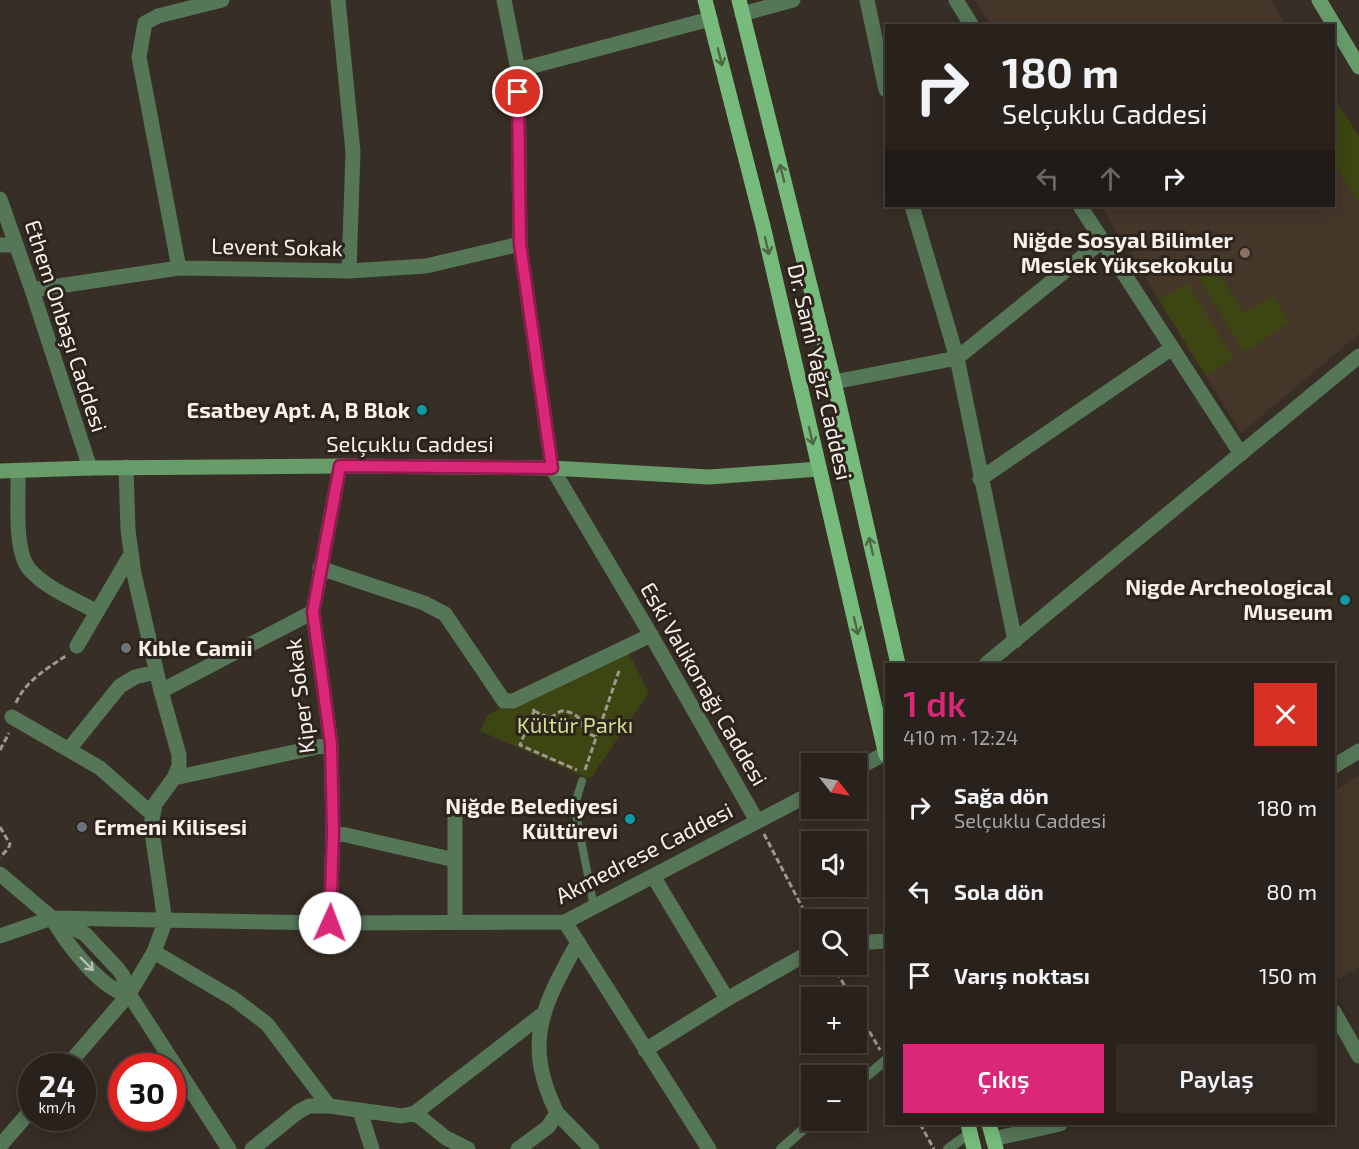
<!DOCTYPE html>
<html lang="tr">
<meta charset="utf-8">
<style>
:root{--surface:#29221c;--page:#312a25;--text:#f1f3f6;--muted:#a5a4a3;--line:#453f3b;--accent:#db2777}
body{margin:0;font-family:"Exo 2",sans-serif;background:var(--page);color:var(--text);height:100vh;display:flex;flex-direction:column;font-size:22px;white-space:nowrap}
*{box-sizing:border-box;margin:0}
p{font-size:20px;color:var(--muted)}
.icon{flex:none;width:33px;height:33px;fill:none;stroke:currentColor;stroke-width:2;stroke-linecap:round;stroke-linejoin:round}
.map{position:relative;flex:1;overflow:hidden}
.sheet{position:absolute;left:885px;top:663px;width:450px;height:462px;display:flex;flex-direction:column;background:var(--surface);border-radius:0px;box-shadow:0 3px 15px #0003,0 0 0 2px var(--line)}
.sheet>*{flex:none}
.banner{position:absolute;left:885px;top:24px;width:450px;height:183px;border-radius:0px;box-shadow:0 3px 15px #0003,0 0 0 2px var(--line);background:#29221c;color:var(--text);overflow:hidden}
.needle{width:39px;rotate:121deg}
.fabs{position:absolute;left:801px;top:753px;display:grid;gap:12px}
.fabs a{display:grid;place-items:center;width:66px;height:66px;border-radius:0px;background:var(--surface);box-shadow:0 3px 15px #0003,0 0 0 2px var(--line);font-size:30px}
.speed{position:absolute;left:18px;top:1053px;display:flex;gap:12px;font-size:30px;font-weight:700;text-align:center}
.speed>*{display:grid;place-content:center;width:78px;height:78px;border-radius:50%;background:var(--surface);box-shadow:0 3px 15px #0003,0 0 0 2px var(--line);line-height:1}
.speed small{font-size:15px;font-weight:400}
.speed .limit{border:9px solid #d22;background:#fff;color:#111}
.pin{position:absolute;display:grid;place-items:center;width:51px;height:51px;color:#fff;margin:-26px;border:3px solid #fff;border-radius:50%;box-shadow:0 2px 6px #0007}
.me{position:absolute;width:66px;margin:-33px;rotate:2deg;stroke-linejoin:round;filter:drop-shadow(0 0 4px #0008)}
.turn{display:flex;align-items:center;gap:21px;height:126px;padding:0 18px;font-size:27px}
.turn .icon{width:78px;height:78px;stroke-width:2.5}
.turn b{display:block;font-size:42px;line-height:51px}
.lanes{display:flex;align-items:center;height:57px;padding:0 18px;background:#0003;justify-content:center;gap:30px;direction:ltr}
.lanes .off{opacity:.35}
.round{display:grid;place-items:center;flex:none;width:63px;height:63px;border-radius:0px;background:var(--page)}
.head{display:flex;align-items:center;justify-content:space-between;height:102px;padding:0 18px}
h1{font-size:36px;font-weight:600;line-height:45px;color:var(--accent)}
.button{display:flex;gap:12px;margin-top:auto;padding:12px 18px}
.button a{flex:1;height:69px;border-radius:0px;background:var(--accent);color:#fff;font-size:24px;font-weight:600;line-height:69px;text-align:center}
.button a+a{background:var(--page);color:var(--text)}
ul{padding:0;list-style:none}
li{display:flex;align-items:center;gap:18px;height:84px;padding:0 18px}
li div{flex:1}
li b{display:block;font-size:22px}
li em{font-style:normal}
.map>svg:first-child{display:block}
.built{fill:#45362a}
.green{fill:#3d4512}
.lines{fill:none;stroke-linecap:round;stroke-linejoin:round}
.path{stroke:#9f9790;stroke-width:3;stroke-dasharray:6 3;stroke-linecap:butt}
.service{stroke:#557657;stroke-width:8}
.pedestrian{stroke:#557657;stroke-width:10}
.minor{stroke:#557657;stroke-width:15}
.tertiary{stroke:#557657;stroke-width:15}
.secondary{stroke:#689d6b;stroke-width:15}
.primary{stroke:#76bb7b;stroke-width:15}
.oneway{stroke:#4e6847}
.oneway2{stroke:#b6c0b0}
.route-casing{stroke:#8e194d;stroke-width:15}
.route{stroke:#db2777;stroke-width:10}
.education-dot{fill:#8d6e63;stroke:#2d241c;stroke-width:2}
.culture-dot{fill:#0f9aa8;stroke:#2d241c;stroke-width:2}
.worship-dot{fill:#6b7280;stroke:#2d241c;stroke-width:2}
.labels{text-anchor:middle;stroke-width:6;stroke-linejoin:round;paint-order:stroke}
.poi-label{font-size:22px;font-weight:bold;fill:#f7f1eb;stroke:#2d241c;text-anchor:end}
.street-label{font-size:22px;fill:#f7f1eb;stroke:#2d241c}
.park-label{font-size:22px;fill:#cede8e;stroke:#2d241c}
</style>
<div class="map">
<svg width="1359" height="1149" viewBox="0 0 1359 1149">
<rect width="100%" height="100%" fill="#372e25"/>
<path class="built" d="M975,0H1270L1286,25H991Z
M1334,98L1359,136V334L1241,433L1101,206H1334Z
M1359,775V967L1335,981L1334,978V791Z"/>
<path class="green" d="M1334,98L1359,136V203L1334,163Z
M1215,267L1244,313L1273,295L1290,323L1244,352L1198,277Z
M1187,283L1234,358L1206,376L1159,300Z
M627,650L649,693L590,779L480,731L487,716L505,705L509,710Z"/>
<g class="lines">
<path class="path" d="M16,703C25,681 48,668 67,655
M533,709L534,711L520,745L577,770
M534,711L550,718L561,711C574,711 583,718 583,732L597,737
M0,750L9,733
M585,770L620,668
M0,827L10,844L8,849L0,857
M764,834L812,926
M833,964L851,998
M856,1008L880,1050
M920,1124L934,1149"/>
<path class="service" d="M582,781L576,801V814L594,907"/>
<path class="pedestrian" d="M856,1085L886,1060
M781,1149L814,1120
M948,1149L970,1133"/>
<path class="minor" d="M338,0L353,152L349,271
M867,0L886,90
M956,0L972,26
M742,14L793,0
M518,70L710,19
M912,206L957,358L1015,641
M1080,206L1241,454
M0,245H16
M179,268L139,57L145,23L158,16L222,0
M32,290L179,268L349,271L426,266L520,244
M834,382L957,358L1102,241
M126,467L128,530L134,574L161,691L179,755V766L174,778L155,804L151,825L165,922
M18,471C19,497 13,551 30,570C47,589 76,600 97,612
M980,479L1172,348
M320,568L424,603L445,614L504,701H513L651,635
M77,646L131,554
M161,691L313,612
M12,717L100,768L152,814
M69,749L120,686L135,677L156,672
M1334,766L1359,751
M174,778L331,744
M333,832L455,860
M653,876L727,999
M455,922V817
M330,923L333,832L331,744L313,612L340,466
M856,943L886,941
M154,952L234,999L267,1024L329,1106
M1334,1012L1359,1056
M645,1050L727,999L812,951
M67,1066L129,994
M360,1111L372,1149
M415,1113L446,1138L468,1149
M557,1113L592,1149
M993,1139L1060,1124
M0,1146L32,1109
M252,1149L298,1112L309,1106H329L402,1116L415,1113L543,1014
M518,1149L548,1127L557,1113C522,1042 543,1006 578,942"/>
<path class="tertiary" d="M504,0L518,70L520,244L552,468L651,635L757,821
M0,199L32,290L90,468
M986,664L1359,356
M856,769L886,753
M0,874L52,918L85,934L118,969L123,976L129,994C103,993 64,940 52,918
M165,922L154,952L129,994L229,1149
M565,922L709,1149
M0,936L52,918L330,923L565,922L812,793"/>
<path class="secondary" d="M1319,0L1359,67
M0,471L90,468L340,466L552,468L709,477L819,469"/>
<path class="primary" d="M705,0L763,226L886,755
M739,0L834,382L898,664
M968,1124L974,1149
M989,1124L996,1149"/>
</g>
<defs><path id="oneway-shaft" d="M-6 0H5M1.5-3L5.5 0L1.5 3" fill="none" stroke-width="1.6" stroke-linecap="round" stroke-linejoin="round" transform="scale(1.5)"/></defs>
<g class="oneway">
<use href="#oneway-shaft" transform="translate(720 57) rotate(76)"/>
<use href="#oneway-shaft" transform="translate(782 173) rotate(-104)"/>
<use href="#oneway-shaft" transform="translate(767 246) rotate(77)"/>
<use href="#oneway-shaft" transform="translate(811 436) rotate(77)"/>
<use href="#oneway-shaft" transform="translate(871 546) rotate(-103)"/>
<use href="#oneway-shaft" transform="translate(856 626) rotate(77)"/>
</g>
<use class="oneway2" href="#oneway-shaft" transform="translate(87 964) rotate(45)"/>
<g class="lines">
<defs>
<path id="route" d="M330,923L333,832L331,744L313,612L340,466L552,468L520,244L518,92"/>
</defs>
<use href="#route" class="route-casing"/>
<use href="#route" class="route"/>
</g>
<circle class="education-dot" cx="1245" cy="253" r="6"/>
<g class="culture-dot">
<circle cx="422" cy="410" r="6"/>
<circle cx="1345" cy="600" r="6"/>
<circle cx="630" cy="819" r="6"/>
</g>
<g class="worship-dot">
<circle cx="126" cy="648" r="6"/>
<circle cx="82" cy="827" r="6"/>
</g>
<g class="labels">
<g class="poi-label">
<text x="1233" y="248">Niğde Sosyal Bilimler<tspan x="1233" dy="25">Meslek Yüksekokulu</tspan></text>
<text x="410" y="418">Esatbey Apt. A, B Blok</text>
<text x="1333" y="595">Nigde Archeological<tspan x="1333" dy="25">Museum</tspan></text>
<text x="138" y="656" text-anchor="start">Kıble Camii</text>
<text x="618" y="814">Niğde Belediyesi<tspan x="618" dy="25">Kültürevi</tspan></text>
<text x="94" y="835" text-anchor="start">Ermeni Kilisesi</text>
</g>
<g class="street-label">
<text transform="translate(277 247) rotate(1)" y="8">Levent Sokak</text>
<text transform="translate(66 326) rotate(72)" y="8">Ethem Onbaşı Caddesi</text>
<text transform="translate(820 372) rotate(77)" y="8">Dr. Sami Yağız Caddesi</text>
<text x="410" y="452">Selçuklu Caddesi</text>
<text transform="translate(704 684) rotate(60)" y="8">Eski Valikonağı Caddesi</text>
<text transform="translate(300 696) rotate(-97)" y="8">Kiper Sokak</text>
<text transform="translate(644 853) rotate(-27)" y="8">Akmedrese Caddesi</text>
</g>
<g class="park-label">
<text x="575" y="733">Kültür Parkı</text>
</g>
</g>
</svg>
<div class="fabs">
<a><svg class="needle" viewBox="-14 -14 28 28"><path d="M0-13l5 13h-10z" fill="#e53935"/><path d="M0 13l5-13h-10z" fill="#a5a4a3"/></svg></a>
<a><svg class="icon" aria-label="sound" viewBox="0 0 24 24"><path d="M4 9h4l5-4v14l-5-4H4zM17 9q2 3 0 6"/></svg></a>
<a><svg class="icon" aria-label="search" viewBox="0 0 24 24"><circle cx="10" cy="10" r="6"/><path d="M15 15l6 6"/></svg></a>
<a>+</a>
<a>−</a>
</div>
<div class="speed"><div>24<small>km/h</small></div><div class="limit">30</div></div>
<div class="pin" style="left:518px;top:92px;background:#d93025"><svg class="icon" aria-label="arrive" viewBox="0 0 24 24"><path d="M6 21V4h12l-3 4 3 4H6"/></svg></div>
<svg class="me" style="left:330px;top:923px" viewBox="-20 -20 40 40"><circle r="19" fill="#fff"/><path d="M0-13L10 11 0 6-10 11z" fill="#db2777"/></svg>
<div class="banner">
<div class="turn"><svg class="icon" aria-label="right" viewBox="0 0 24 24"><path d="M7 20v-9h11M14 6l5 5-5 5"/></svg><div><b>180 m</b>Selçuklu Caddesi</div></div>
<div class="lanes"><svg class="icon off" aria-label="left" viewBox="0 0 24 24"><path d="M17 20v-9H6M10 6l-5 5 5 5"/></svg><svg class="icon off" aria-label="ahead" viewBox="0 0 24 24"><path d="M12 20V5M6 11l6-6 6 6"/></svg><svg class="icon" aria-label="right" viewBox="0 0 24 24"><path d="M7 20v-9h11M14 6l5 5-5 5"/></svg></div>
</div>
<section class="sheet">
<div class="head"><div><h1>1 dk</h1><p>410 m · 12:24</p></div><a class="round" style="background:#d93025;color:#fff"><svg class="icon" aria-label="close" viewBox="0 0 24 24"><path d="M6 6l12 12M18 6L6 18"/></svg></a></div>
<ul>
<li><svg class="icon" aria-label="right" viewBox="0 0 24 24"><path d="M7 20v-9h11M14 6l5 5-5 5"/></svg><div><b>Sağa dön</b><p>Selçuklu Caddesi</p></div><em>180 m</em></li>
<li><svg class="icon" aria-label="left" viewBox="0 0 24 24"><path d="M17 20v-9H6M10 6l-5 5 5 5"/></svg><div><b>Sola dön</b></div><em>80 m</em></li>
<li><svg class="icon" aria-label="arrive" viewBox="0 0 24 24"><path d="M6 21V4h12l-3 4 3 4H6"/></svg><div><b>Varış noktası</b></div><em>150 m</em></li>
</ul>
<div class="button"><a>Çıkış</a><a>Paylaş</a></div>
</section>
</div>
